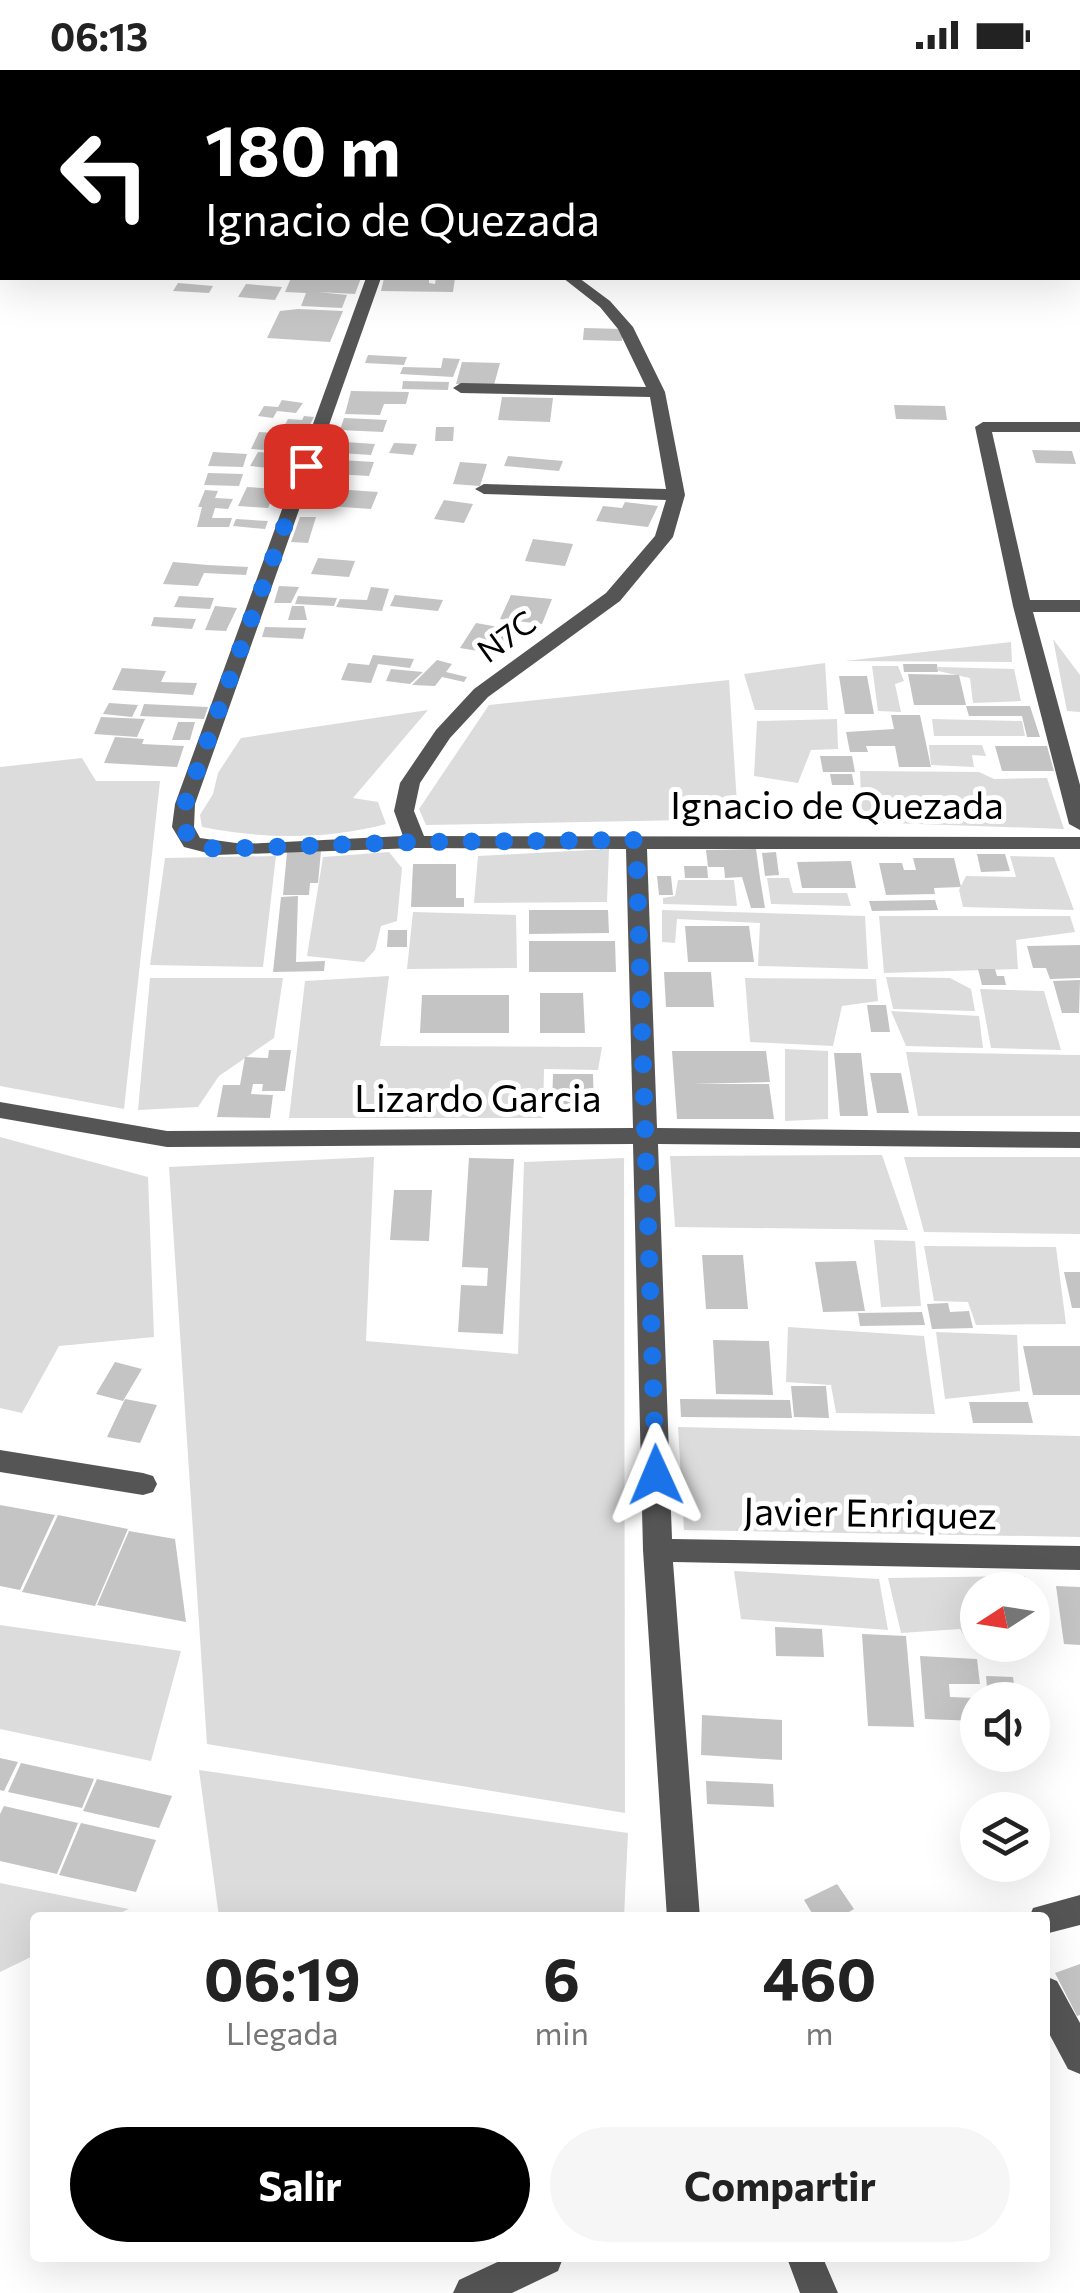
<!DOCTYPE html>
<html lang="es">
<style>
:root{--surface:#fff;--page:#f6f6f6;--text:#222;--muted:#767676;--accent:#000}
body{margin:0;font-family:Commissioner,sans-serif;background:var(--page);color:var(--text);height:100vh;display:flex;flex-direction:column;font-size:38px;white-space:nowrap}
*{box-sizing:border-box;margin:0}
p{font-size:32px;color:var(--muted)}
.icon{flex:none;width:55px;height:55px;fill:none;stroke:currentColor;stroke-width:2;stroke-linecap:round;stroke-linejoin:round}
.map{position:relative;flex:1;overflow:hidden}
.sheet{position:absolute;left:30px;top:1842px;width:1020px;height:350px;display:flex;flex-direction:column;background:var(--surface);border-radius:10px;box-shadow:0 10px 40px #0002}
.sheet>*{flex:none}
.guide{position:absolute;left:0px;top:0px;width:1080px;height:210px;box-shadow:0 10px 40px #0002;background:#000;color:#fff;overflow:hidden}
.needle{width:65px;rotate:258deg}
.fabs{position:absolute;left:960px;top:1502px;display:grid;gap:20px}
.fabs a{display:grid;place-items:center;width:90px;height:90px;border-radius:50%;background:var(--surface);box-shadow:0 10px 40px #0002;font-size:50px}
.pin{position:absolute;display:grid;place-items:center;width:85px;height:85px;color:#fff;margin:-42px;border-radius:20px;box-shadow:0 5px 15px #0006}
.me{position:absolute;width:110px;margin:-55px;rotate:359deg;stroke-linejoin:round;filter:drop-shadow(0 0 8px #0008)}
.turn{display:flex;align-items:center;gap:35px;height:210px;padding:0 40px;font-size:45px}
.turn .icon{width:130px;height:130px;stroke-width:2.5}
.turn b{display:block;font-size:70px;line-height:85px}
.eta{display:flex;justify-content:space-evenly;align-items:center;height:170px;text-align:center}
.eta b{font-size:60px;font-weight:700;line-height:70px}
.cta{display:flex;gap:20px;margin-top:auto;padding:20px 40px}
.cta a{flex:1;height:115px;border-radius:60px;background:var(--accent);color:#fff;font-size:40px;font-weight:700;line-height:115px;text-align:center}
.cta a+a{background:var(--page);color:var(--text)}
.status{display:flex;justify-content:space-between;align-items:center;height:70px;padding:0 50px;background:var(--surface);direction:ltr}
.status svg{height:28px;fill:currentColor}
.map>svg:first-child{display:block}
.green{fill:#dcdcdc}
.building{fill:#c4c4c4}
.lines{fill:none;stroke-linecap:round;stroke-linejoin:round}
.minor{fill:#555;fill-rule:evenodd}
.route{stroke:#1a73e8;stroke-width:18;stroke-dasharray:0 32.4}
.labels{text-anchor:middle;stroke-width:10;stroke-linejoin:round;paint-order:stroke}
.far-street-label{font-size:32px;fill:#000;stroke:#fff}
.street-label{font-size:38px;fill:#000;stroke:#fff}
</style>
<div class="status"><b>06:13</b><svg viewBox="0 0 49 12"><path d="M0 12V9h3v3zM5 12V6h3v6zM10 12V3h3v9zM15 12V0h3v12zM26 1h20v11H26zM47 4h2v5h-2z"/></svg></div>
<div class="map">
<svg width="1080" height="2223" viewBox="0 0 1080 2223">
<rect width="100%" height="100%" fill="#fff"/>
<path class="green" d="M1053,569L1080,605V642L1067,641Z
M1011,572L1012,592L845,591Z
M825,593L828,640H755L744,604Z
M872,596H898L904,611L895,614L901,642L878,641Z
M938,597L1014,599L1021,631L973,633L970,608L938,601Z
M729,610L738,749L426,755L419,739L489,635Z
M428,640L353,728L378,732L386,754C326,770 263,769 202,757L200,745L213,724L218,703L241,668Z
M837,649L838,679L811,680L798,713L754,706L757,651Z
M932,649L1022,651L1025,666H934Z
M929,675H982L986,686L972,685L974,697L931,695Z
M82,688L96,711H160L124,1039L0,1016V697Z
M860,701L979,702L994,709L1047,708L1064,759L862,752Z
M609,779L607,832L474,833L478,786Z
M389,782L402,798L397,851L381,856L375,880L364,892L307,886L323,787Z
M276,786L263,897L150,895L165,788Z
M1010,786L1054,787L1074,840L963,837L959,820L966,806L1016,807Z
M767,808H789L793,823H847L851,836L771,834Z
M678,810H734L737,836L663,834V828L675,826Z
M662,840L865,846L868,899L758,896L760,853L677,849L675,873L662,872Z
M413,842L516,845L517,898L407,899Z
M879,846H1070L1075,862L1016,870L1018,899L884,903Z
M389,906L380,976L602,977L598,1000L544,999L543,1048H289L305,911Z
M886,907L950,908L971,919L975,941L893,939Z
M150,908H283L274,968L219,1006L198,1037L138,1040Z
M745,908L876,909L878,931L842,936L833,976L750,972Z
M980,919L1044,921L1061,980L991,978Z
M891,941L979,946L983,978L906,976Z
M785,979L828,981V1049L785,1051Z
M906,982L1080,985V1046H918Z
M0,1067L148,1107L154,1267L59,1276L22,1343L0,1338Z
M882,1085L908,1160L675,1157L670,1086Z
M374,1087L366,1271L518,1284L524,1092L624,1088L625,1743L207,1674L169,1097Z
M904,1087H1080V1164L924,1162Z
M874,1170L915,1171L921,1236L881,1237Z
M924,1176L1056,1177L1066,1254L976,1255L968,1232L934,1231Z
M788,1257L924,1266L935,1344L836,1343L831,1315L786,1312Z
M936,1262L1017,1265L1020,1321L945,1329Z
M678,1357L1080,1366V1467L684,1460Z
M734,1501L879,1509L888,1560L741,1549Z
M1025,1506L1023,1520H978L977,1574H969L960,1559L901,1563L888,1508Z
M0,1555L181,1581L151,1691L0,1659Z
M199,1700L628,1763L624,1847H219Z
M0,1813L129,1839L111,1847L35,1848V1885L0,1902Z"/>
<path class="building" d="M291,208H361L355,224L318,222L347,225L342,238L301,236L306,223L285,222Z
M384,208H429V213L435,214L436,208H455L453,222L381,221Z
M178,213L213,216L209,223L173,221Z
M246,214L282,217L275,230L238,227Z
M298,239L343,241L330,272L267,268L280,241Z
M584,258L623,259L622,271L583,270Z
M368,285L407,287L404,295L365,293Z
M443,288L460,289L453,307L400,304L403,297L441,298Z
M462,292L500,293L494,315L456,314Z
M403,311L449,312L448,320L402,319Z
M351,321L409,322L406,334H384L380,345L345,344Z
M502,327L553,328L550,352L498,350Z
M282,330L303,333L296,343L277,341L273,348L258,346L264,336L278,337Z
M894,335L945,336L947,350L896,349Z
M304,346L314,347L306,362L283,358L288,349L302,350Z
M344,348L387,350L383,362L340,360Z
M436,357H454L453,371H435Z
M259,362L289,364L281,381L251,379Z
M330,371L375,374L371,385L325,382Z
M394,373L417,374L413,385L389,383Z
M1032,380L1072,381L1076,394L1036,393Z
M213,382L247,384L243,397L208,396Z
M258,382L288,384L280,399L250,396Z
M508,386L563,391L559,401L504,396Z
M323,389L374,392L369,406L318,403Z
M460,392L487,394L480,416L453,414Z
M208,403L243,404L239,416L204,415Z
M247,417L276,419L268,438L238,436Z
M335,419L378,422L371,439L328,436Z
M205,420L218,421L215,428L233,429L228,439L215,438L212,448H232L229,457H197L202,437H198Z
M444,430L473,434L464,453L434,449Z
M625,432L658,436L648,457L596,451L603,436L622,438Z
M300,447H316L308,473L291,472Z
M236,449L268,451L265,459L233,456Z
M533,469L573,474L565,496L525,491Z
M318,488L355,491L349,507L311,504Z
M173,492L208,495L248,497L246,505L204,503L198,516L163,514Z
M279,516L299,517L291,533H274Z
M371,517L389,519L382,541L336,537L340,529L367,530Z
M395,525L443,530L438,541L390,536Z
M511,525L552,529L542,554L500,549Z
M179,526L214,528L210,539L174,537Z
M298,526L337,528L334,536L295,534Z
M215,536L237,538L226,561L205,560Z
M292,536H304L307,550H288Z
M154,547L196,549L192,559L151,556Z
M476,553L510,559L496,584L460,578Z
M265,557L306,558L303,569L262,567Z
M373,585L414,589L410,598L378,594L371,613L341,610L348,593L369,595Z
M437,590L452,594L446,602L467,607L464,612L442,607L435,616L412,615Z
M903,594H937L938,602H904Z
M122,598L166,601L161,612L197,613L193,625L112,620Z
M391,599L423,602L410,614L386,611Z
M908,604L959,605L966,635H914Z
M839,606H867L874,644H845Z
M109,633L138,635L132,647L103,644Z
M144,634L208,637L204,649L140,646Z
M966,636H1030L1040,667H1027L1022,646H969Z
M891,645H920L931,697H899L895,676H866L868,682H850L846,662L894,659Z
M101,647L145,649L137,667L94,664Z
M178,652H195L190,670H172Z
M115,667L144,669L142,674L184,676L177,697L104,693Z
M995,676H1047L1054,701H1002Z
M820,686H852L855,702H823Z
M830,704H852L854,715H832Z
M756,779L760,808L765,838H751L742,807L725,808L724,797H708L706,780Z
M321,781L318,813H310L309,825H283L287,782Z
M776,782L779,805L765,806L762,783Z
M977,784H1005L1010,801L981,802Z
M913,788H954L961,817L934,818L935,824L886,825L879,793H902L904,800H916Z
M851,791L856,818H802L797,792Z
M413,794H456V828H464V837H411Z
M684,796H707L708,808H685Z
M657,806H671L673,825H659Z
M298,826L296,892L325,891L324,901L273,902L281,827Z
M935,830L938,840L872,841L869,831Z
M529,840H608L609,863L529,864Z
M685,856H749L754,892H688Z
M388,860H407V877H387Z
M529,871H615L616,902H529Z
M1080,875V908L1050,909L1046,898H1033L1027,876Z
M978,899H995L997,906H1004L1006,915H982Z
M664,902H711L714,937H666Z
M1080,910L1079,943H1062L1053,911Z
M540,923H583L585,963H540Z
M422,925H509V963H420Z
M867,935H886L890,962H871Z
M269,980H291L285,1021H262L263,1014H253L251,1024L273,1025L270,1048L217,1047L223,1015H240L245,987L268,988Z
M672,981H766L770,1012L692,1014H769L774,1049H677Z
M834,983H861L868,1046H840Z
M870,1003H901L909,1043H877Z
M553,1004H593L594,1037L552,1036Z
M469,1088L514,1089L503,1264L458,1262L461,1215L487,1216L488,1198L462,1197Z
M394,1120H432L429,1171L390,1170Z
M702,1185H743L748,1239H706Z
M856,1191L865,1241L823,1242L815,1192Z
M1064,1202H1080V1238H1072Z
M948,1233L950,1242L969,1241L973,1258L932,1259L927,1234Z
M922,1242L925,1255L860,1256L858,1243Z
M713,1270L769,1271L773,1325L716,1324Z
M1023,1276H1080V1325H1033Z
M115,1292L142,1299L123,1331L96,1324Z
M791,1316H826L829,1348L794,1347Z
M125,1329L157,1335L140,1373L107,1367Z
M680,1329L790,1330L792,1348L681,1347Z
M969,1332H1028L1033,1353H973Z
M0,1435L55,1445L20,1520L0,1516Z
M58,1445L128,1459L95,1536L22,1522Z
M129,1461L175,1469L186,1552L97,1535Z
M1056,1516L1080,1517V1575L1064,1574Z
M775,1557L822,1559L824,1587L776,1586Z
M862,1564L906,1566L914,1657L868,1656Z
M920,1586L977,1589L980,1614H949L950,1627L975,1628L977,1651L925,1649Z
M986,1606L1013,1607L1016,1630H988Z
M702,1645L782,1650V1690L701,1685Z
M0,1688L18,1692L4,1721L0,1720Z
M21,1693L94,1709L82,1738L8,1722Z
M97,1709L172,1726L159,1758L83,1741Z
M706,1711L773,1714L774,1737L707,1734Z
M4,1736L78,1753L57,1804L0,1791V1744Z
M81,1753L156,1770L136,1822L59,1805Z
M837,1814L854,1839L839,1848H815L804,1830Z
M1080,1894V1945L1077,1946L1055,1903Z"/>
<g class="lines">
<path class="minor" d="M1077,2L1080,3V11Z
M1078,51H1080V59H1078Z
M1078,119H1080V127H1078Z
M1078,159H1080V167H1078Z
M366,208H381L195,734L194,757L200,768L243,774L403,766L394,741L400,713L436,660L474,619L606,523L655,466L666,430L484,424L475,419L484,414L666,419L650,327L461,323L453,318L461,313L646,317L618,259L600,237L563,208H579L610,231L633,257L665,322L685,425L673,467L620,531L488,627L450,668L420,713L414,741L424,766L1080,767V779H647L657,1058L1080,1062V1078L658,1074L672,1469L1080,1476V1500L673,1492L700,1848H667L643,1480L633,1074L167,1077L0,1048V1032L167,1061L633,1058L626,779L416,778L215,785L184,777L172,757L175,734Z
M983,352H1080V362H992L1030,530H1080V542H1033L1080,715V760L1069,754L1013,536L975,357Z
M0,1380L143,1403L153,1406L157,1414L153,1422L143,1425L0,1402Z
M1080,1825V1855L1045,1864V1848H1029L1033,1838Z
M1045,1906L1057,1911L1080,1953V2004L1068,1999L1045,1956Z
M506,2188H563L558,2201L512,2223H453L459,2210Z
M787,2188H823L838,2223H800Z"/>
</g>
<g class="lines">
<path class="route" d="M306,396L185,734L183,757L192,772L215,779L416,772L636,770L656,1405"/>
</g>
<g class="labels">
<g class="far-street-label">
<text transform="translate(507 567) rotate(-36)" y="11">N7C</text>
</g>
<g class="street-label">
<text x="837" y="749">Ignacio de Quezada</text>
<text x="478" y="1042">Lizardo Garcia</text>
<text transform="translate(870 1444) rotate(1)" y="13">Javier Enriquez</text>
</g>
</g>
</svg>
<div class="fabs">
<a><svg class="needle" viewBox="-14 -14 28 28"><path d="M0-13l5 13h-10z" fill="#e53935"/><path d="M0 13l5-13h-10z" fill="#767676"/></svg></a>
<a><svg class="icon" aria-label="sound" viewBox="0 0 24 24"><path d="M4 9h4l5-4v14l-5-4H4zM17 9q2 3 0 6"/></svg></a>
<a><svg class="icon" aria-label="layers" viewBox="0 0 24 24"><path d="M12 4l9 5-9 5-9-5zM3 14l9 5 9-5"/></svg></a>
</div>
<div class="pin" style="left:306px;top:396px;background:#d93025"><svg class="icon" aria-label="arrive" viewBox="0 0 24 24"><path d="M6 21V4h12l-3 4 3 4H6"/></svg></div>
<svg class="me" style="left:656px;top:1405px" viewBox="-20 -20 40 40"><path d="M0-17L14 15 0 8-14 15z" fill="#1a73e8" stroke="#fff" stroke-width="4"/></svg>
<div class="guide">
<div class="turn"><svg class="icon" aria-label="left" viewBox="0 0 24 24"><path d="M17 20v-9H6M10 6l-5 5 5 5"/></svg><div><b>180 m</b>Ignacio de Quezada</div></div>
</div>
<section class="sheet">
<div class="eta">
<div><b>06:19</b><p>Llegada</p></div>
<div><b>6</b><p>min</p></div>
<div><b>460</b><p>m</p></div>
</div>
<div class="cta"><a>Salir</a><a>Compartir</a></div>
</section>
</div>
